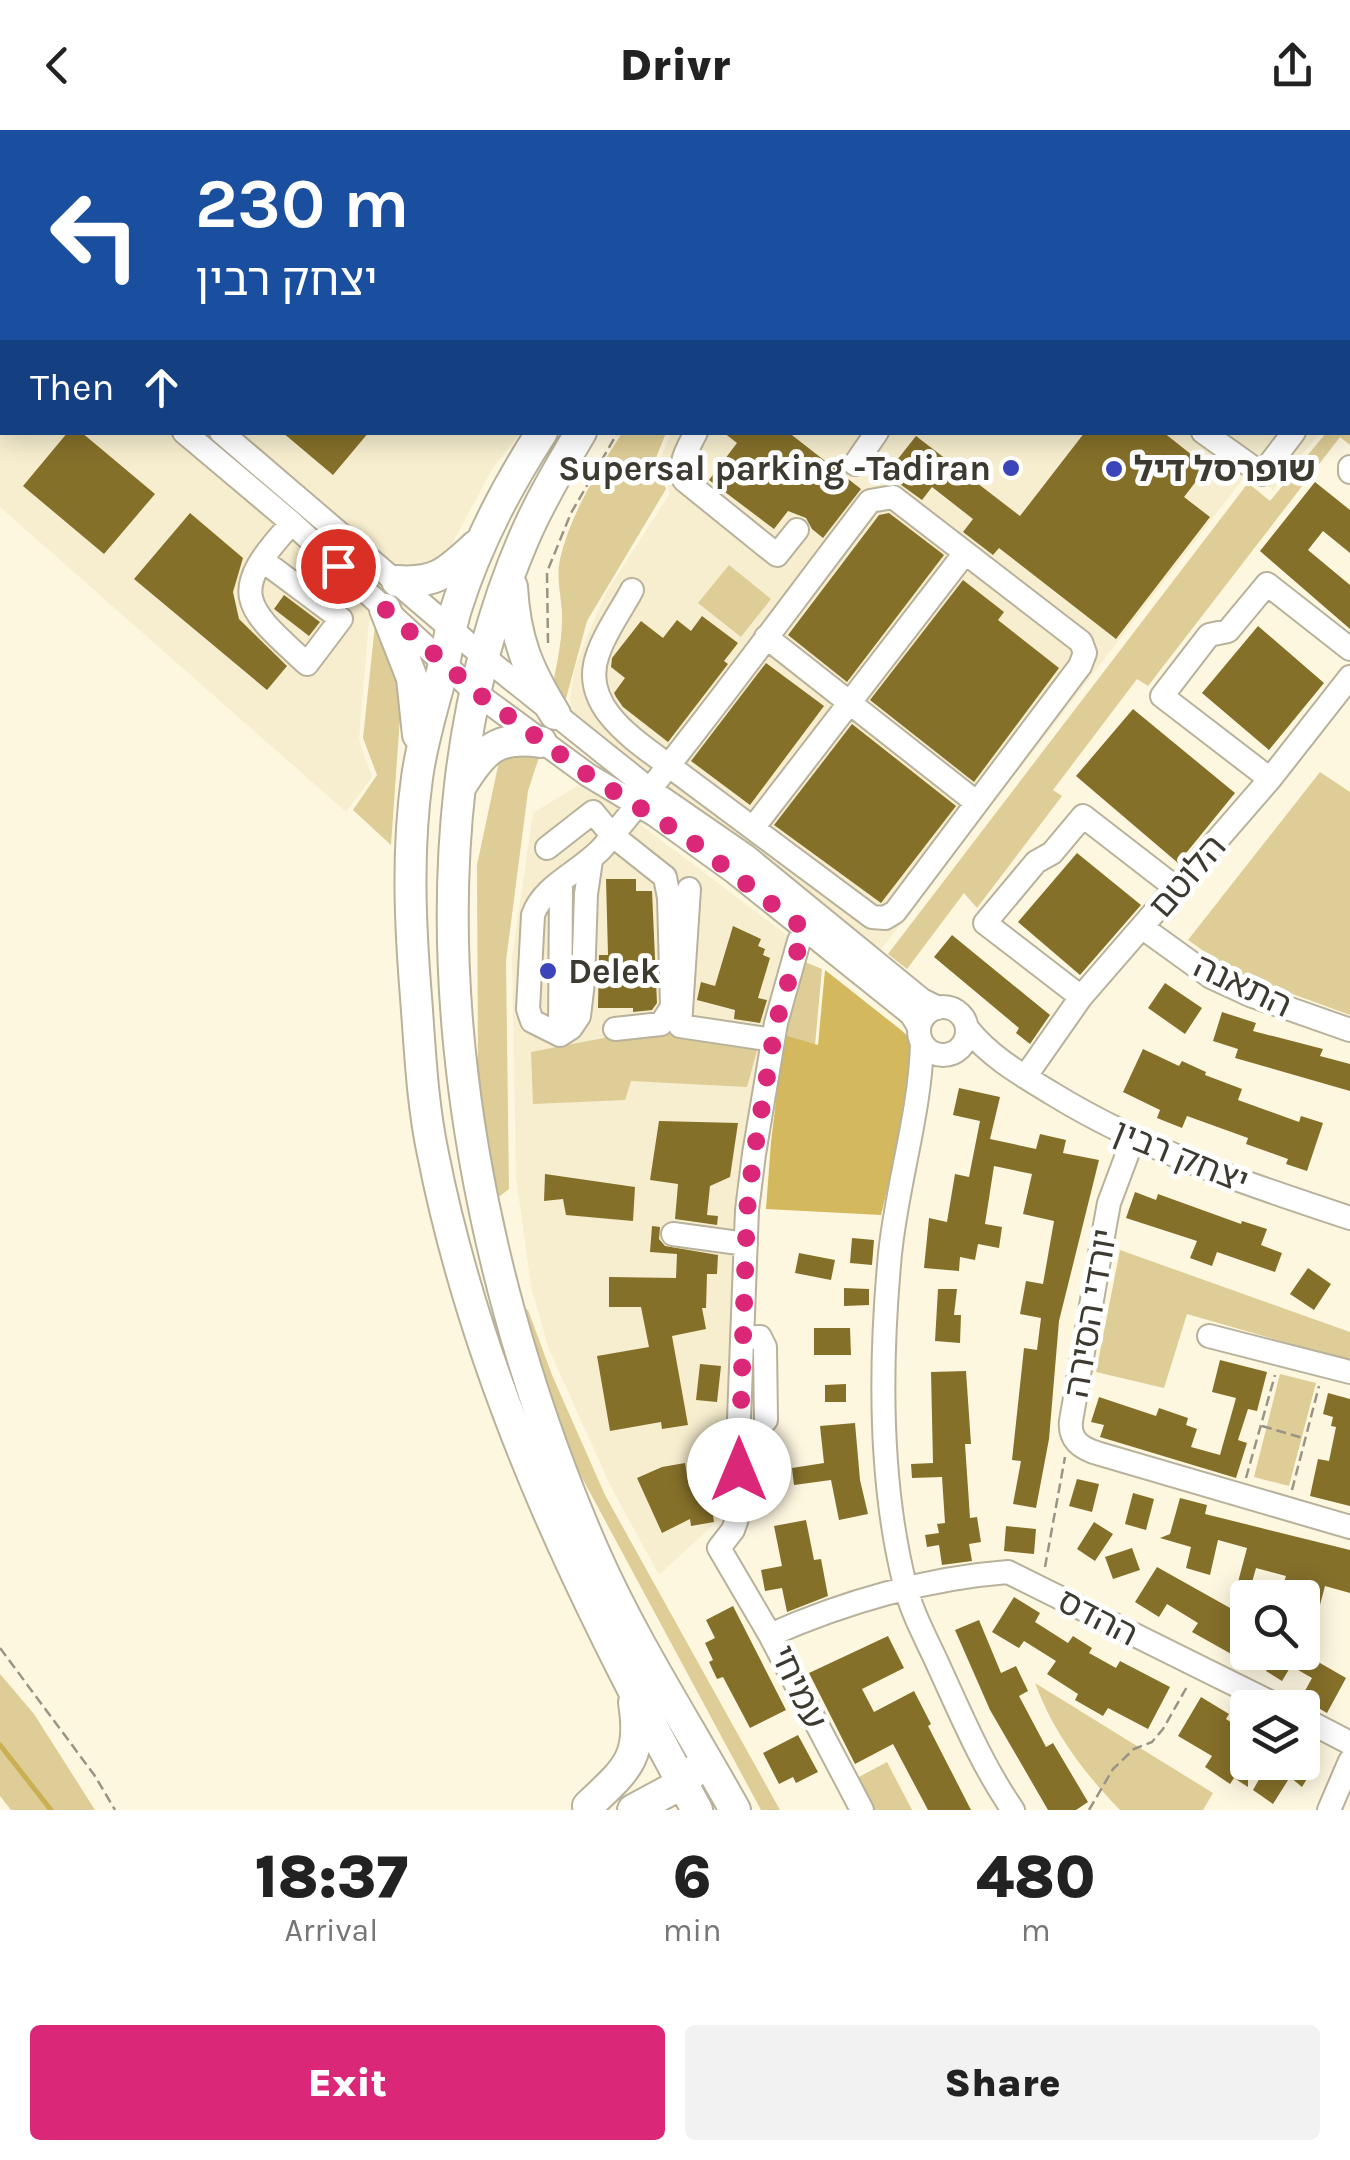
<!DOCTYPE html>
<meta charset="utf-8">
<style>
:root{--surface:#fff;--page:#f2f2f2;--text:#222;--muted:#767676;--accent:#db2777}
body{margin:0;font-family:Karla,"Noto Sans Hebrew",sans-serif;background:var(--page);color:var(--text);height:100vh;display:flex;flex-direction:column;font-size:38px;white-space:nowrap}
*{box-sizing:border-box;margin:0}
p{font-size:32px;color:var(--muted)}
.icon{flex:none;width:55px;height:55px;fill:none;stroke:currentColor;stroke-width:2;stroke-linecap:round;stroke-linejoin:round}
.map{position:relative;height:1680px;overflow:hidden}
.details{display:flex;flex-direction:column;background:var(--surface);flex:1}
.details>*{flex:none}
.banner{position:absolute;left:0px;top:0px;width:1350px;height:305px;box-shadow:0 5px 25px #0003;background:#1a4fa0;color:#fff;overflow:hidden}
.tools{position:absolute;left:1230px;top:1450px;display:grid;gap:20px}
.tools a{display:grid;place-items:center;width:90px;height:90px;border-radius:10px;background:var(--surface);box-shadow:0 5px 25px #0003;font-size:50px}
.pin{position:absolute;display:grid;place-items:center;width:85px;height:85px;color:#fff;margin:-42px;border:5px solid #fff;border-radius:50%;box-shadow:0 2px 10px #0007}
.me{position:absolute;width:110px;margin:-55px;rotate:0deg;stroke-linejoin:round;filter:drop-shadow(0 0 8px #0008)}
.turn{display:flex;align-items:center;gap:35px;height:210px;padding:0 30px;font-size:45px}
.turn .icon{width:130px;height:130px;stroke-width:2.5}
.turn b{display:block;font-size:70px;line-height:85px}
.then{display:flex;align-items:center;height:95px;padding:0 30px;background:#0003;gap:20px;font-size:38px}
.eta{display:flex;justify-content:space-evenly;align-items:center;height:170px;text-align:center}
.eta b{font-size:60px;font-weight:800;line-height:70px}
.primary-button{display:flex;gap:20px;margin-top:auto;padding:20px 30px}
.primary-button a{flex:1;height:115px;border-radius:10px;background:var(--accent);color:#fff;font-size:40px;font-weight:800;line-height:115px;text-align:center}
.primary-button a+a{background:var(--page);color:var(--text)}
header{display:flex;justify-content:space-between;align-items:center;height:130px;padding:0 30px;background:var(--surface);font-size:45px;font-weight:800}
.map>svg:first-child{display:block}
.built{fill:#f7eecf}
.green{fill:#decd96}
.forest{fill:#d3b85d}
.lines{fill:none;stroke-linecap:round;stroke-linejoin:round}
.stream{stroke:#caaf54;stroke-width:5}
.building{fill:#85702a}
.minor-casing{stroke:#b8b19b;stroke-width:26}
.major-casing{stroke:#b8b19b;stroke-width:34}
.path{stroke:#999485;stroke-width:2.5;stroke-dasharray:10 5;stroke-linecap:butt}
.minor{stroke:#fff;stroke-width:22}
.major{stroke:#fff;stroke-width:30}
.route{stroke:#db2777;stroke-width:18;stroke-dasharray:0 32.4}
.poi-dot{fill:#3b45b9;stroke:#fff;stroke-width:4}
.labels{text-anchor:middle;stroke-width:10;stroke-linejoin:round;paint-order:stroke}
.poi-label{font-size:35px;font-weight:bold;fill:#3c3a31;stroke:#fff;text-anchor:start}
.street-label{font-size:35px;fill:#3c3a31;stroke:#fff}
</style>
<header><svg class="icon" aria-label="back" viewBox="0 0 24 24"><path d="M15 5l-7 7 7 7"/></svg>Drivr<svg class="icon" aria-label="share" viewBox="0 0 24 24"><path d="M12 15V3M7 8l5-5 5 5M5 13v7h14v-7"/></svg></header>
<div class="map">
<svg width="1350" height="1680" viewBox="0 0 1350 1680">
<rect width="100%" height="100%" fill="#fef7e0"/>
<path class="built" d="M0,0H704L2,2V302L520,303L493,338L454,410L431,472L369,491L359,610L372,647L346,682L0,377Z
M896,0H1350V266L1348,269V2H894Z
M671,303H1320L1273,360L1249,341L879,822L574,593L570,570L575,538L588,504L606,463L670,363L659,331Z
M584,652L787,805L750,988L734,1116L725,1384L659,1445L610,1355L548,1217L531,1156L516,1047L512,827L533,683Z"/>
<path class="green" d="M1350,274V315L1340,307L1148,556L1137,549L1053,660L1062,666L977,778L964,763L907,839L888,824L1248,353L1270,371L1326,303L1348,302Z
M622,303H666L655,330L666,359L587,491L564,576L550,568C555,542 563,511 562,483C561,464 556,448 560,429C571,383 597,342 622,303Z
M729,435L771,469L741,507L698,473Z
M375,495L398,544L401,573L391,715L353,680L377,645L363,608Z
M501,622L540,624L528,661L506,831L509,1059L492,1072L478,938L477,735Z
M1320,642L1350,662V885L1235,843L1188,810Z
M798,829L822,839L815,915L784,905Z
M645,900L758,917L747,957L631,951L625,970L533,974L531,922Z
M1120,1120L1350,1202V1231L1187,1184L1164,1258L1096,1242Z
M512,1173L528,1180L552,1245L605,1365L780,1680H761L573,1331Z
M1280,1244L1316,1253L1289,1356L1254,1347Z
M0,1544L34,1584L95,1680H11L0,1666Z
M1035,1553L1213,1663L1203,1680H1120C1084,1643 1053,1602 1035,1553Z
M887,1632L912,1680H872L855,1649Z"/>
<path class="forest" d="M825,840L901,900L912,910L919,926L881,1085L766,1079L771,1012L784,905L818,915Z"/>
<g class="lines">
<path class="stream" d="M0,1615L51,1680"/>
</g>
<path class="building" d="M68,302H81L155,364L104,424L23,356Z
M282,302H369L333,345Z
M723,302H788L861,359L823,408L812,399L806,388L788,381L774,399L709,350L737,313Z
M1085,302H1163L1207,337L1184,367L1210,387L1116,509L999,418L993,425L963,402L973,389L932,357L922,370L886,344L916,306L1020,386Z
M1315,352L1350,380V423L1323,401L1308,420L1350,455V499L1260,421Z
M190,383L243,428L233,462L239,489L287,536L267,560L134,449Z
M889,383L944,425L847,552L788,505L879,385Z
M963,450L1004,482L998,490L1059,538L974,652L870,570Z
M284,465L320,492L309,506L274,479Z
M702,486L738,513L724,531L728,534L668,612L623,577L616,567L614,563L625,548L611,537L612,528L641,491L663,508L677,490L691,501Z
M1258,496L1324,553L1269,620L1202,563Z
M766,533L824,576L750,675L691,631Z
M1133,579L1235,663L1178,733L1076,646Z
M852,594L956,676L881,773L774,695Z
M1077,723L1141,775L1080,845L1018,792Z
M606,749H636V761H652L657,873L652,880L633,882V878H598L599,825H608Z
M733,796L761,809L758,816L765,819L763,825L770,828L758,868L767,870L760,893L734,889L735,880L697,870L701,852L715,856Z
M952,805L1050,885L1030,914L1016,903L1019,898L934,827Z
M1165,853L1202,878L1185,904L1148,878Z
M1222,882L1256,893L1253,901L1323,919L1320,926L1350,934V961L1235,928L1238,919L1213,911Z
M1143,919L1179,936L1182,931L1206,942L1205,945L1242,959L1238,970L1299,992L1301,986L1323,993L1307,1041L1286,1034L1288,1029L1246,1014L1248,1008L1187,986L1182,998L1157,988L1160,980L1123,962Z
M959,958L1000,967L990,1009L1036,1019L1040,1004L1066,1010L1063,1023L1099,1030L1059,1191L1049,1309L1036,1378L1013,1374L1021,1331L1012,1330L1024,1218L1037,1220L1041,1188L1020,1184L1026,1151L1043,1154L1054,1091L1023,1084L1032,1044L994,1036L985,1094L1002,1097L999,1118L978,1114L975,1130L960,1127L959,1141L924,1138L929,1088L947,1092L955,1044L969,1047L980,991L953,985Z
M659,991L738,993L730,1047L710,1056L707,1085L718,1086L717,1095L675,1089L678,1054L650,1050Z
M545,1044L635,1057L633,1091L566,1085L563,1069L544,1071Z
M1135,1062L1156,1070L1158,1064L1241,1094L1242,1091L1267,1099L1261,1115L1282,1123L1275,1142L1217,1122L1212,1136L1190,1128L1197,1111L1126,1088Z
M652,1096L660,1097L659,1109L665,1116L718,1125L717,1144H707L706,1178H702L706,1199L672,1206L688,1295L662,1299L661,1292L610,1301L597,1226L649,1217L641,1177H609V1147L676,1148L677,1124L650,1122Z
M852,1108L874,1110L872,1135L850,1133Z
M799,1123L835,1130L831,1150L795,1143Z
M1308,1138L1331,1154L1314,1180L1290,1164Z
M844,1158L869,1159V1175L844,1176Z
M938,1159H957L954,1185H961L960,1213L935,1211Z
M814,1198H850L851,1225H814Z
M1220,1230L1267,1242L1257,1281L1248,1279L1238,1310L1247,1313L1236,1348L1100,1307L1104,1295L1091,1292L1099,1267L1156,1286L1159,1278L1188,1288L1186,1295L1197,1299L1191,1317L1220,1325L1236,1268L1212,1262Z
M700,1234L721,1236L717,1272L696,1270Z
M966,1241L971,1314H965L970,1388L977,1387L981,1412L969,1414L972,1431L942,1435L939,1415L927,1417L925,1405L939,1403L937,1394L945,1393L942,1347L912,1348L911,1334L933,1333L931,1242Z
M846,1254V1272H825V1255Z
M1328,1263L1350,1269V1376L1310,1366L1318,1329L1329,1331L1336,1297L1331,1296L1333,1287L1323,1284Z
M855,1293L860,1350L868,1384L839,1390L831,1350L794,1355L792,1338L824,1333L820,1296Z
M685,1333L689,1357L716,1353L718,1369L711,1370L714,1392L691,1396L690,1389L662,1403L637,1348L662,1337Z
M1077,1349L1099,1354L1092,1382L1069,1376Z
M1133,1363L1154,1369L1146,1400L1125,1394Z
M1180,1368L1207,1375L1205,1384L1350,1420V1463L1325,1456L1320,1475L1302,1471V1468L1281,1462L1286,1446L1256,1438L1251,1456L1238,1452L1247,1418L1218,1410L1210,1445L1186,1438L1191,1417L1160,1408L1170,1404Z
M806,1390L814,1430L821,1429L828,1466L787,1482L782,1458L765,1461L761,1440L782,1436L774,1396Z
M1094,1392L1113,1404L1095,1431L1077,1419Z
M1006,1396L1036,1399L1034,1424L1004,1421Z
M1132,1418L1140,1440L1113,1449L1105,1427Z
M1157,1437L1248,1488V1519L1242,1530L1192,1502L1198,1493L1167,1474L1159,1487L1135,1472Z
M1014,1467L1040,1483L1035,1492L1068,1513L1073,1506L1092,1518L1089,1523L1116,1538L1120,1531L1170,1557L1148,1599L1108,1578L1103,1586L1075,1570L1078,1564L1047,1544L1056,1531L1024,1511L1019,1518L992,1502Z
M733,1476L786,1580L750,1598L723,1547L717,1549L709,1532L713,1530L705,1513L715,1508L706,1490Z
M979,1490L1001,1543L1016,1536L1028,1561L1019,1566L1046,1617L1053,1613L1088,1672L1076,1680H1048L990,1580L955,1500Z
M888,1506L904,1538L862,1559L874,1582L914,1561L931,1594L928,1596L971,1680H928L893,1614L855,1634L809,1543Z
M1270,1522H1301L1346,1548L1327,1583L1301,1568L1312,1548L1291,1536L1282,1551L1266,1541L1276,1526Z
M1201,1567L1229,1584L1226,1589L1248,1603V1657L1234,1648L1230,1654L1205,1637L1212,1626L1178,1606Z
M798,1605L818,1642L796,1653L793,1647L779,1654L763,1623Z
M1302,1622L1318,1631L1302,1657L1290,1647L1273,1674L1253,1660L1269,1632H1302Z"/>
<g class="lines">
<defs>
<path id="minor" d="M66,0L69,2
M213,0L216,2
M832,0V2
M1064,0L1067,2
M126,2L129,0
M410,2L412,0
M928,2L930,0
M980,2L982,0
M1104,2L1106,0
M1348,31L1350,27
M0,66L2,68
M0,111L2,114
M0,143L2,145
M1348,235L1350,231
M184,302L292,393L476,563L588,645L655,685L734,742L911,884L919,897
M221,302L484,527L649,659L746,726L922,870L938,878
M696,302C688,319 678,332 684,350L777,425L797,400
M1203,302L1262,344L1294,302
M855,334L877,302
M1350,337V342
M262,430L341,489L307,534C244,476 226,464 292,393
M766,507L977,673
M1270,649L1162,566L1209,505L1228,501L1267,454L1350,519
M753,698L965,423
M547,718L593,682L612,705L665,747L669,768L672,877L661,894L615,899
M591,730L586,764L583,852L579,886L571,898L560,905L532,891L528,879L533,785C543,755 582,741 603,717C696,605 782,486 870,371L893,367L1081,512L1085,523L1080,536L895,782L885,788L872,787L668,635C633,609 579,575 598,524C605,502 621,481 632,460
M689,759L680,896L773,910
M1143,798L1211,847L1250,865L1350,900
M1081,867L985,793L1036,732L1052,723L1083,686L1176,758
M919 901a24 24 0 1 1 48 0a24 24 0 1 1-48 0Z
M968,899C990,927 1022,945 1053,964C1146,1021 1247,1054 1350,1088
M560,905L561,753
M922,914C920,984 897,1054 890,1124C880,1230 879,1352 905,1455C912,1484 928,1512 940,1539C962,1587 983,1637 1013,1680
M1025,947L1081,867L1270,649L1350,547
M1133,1009L1109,1073L1105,1095L1071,1291C1069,1311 1082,1319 1100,1324L1350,1397
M673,1104L746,1114
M1209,1206L1350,1242
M742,1208L760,1207L765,1217L766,1290
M770,1505L719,1418L733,1400L739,1383L738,1315L747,1080L754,1024L776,893L799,811L811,790
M1302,1588L1350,1613
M862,1680L770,1505C844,1472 928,1448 1008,1442L1282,1578
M1329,1680L1350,1631"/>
<path id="major" d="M776,2L778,0
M802,2L805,0
M542,302C507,356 475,418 456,479C450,498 448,518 443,538C434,574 422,610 417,648C407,720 410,794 416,867C420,919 422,972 433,1024C479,1257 584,1474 697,1680
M581,302C560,337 540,371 524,408C390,719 463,1122 594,1422C633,1511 688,1595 735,1680
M397,451C438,454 448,441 477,415
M512,457C515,510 528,540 555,584
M385,479L412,548L418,605
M461,656C483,620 497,605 541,612
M588,1676C627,1639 643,1628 634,1572
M633,1680L683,1653L694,1641"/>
</defs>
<use href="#minor" class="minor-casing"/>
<use href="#major" class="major-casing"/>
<path class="path" d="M856,2L858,0
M548,513L547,442L571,383L618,302
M1262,1296L1303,1308
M1246,1348L1275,1245
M1292,1360L1319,1256
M1045,1437L1065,1327
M0,1518L95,1646L115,1680
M1089,1680L1113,1639L1134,1619L1152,1612L1163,1599L1188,1555"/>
<use href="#minor" class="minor"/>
<use href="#major" class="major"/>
</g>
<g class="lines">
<path class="route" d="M338,436L476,562L588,645L688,708L804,799L776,893L754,1024L747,1080L739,1340"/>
</g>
<g class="poi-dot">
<circle cx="1011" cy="338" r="10"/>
<circle cx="1114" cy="339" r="10"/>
<circle cx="548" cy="841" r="10"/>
</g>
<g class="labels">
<g class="poi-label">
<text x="991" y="350" text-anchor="end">Supersal parking -Tadiran</text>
<text x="1134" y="351">שופרסל דיל</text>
<text x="568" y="853">Delek</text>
</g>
<g class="street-label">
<text transform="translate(1187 746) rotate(-49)" y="12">הלוטם</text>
<text transform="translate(1243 855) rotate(25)" y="12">התאנה</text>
<text transform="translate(1181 1026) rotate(22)" y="12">יצחק רבין</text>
<text transform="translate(1090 1183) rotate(-80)" y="12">יורדי הסירה</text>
<text transform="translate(1098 1487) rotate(27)" y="12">ההדס</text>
<text transform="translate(799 1557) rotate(65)" y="12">עמיחי</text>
</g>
</g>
</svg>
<div class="tools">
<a><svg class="icon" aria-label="search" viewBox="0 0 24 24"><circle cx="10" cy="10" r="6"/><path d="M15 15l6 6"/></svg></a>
<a><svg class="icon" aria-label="layers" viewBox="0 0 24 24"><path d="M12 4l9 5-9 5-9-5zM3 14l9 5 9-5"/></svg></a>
</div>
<div class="pin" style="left:338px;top:436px;background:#d93025"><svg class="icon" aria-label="arrive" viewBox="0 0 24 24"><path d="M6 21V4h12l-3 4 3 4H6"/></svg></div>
<svg class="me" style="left:739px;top:1340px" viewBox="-20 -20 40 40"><circle r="19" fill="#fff"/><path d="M0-13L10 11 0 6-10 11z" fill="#db2777"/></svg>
<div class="banner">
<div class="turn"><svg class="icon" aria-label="left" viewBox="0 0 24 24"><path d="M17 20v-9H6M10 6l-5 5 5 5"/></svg><div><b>230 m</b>יצחק רבין</div></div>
<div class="then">Then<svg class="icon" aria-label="ahead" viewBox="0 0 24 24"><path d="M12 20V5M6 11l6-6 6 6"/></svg></div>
</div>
</div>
<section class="details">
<div class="eta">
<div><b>18:37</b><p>Arrival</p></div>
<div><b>6</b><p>min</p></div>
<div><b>480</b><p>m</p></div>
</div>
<div class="primary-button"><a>Exit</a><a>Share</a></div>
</section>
